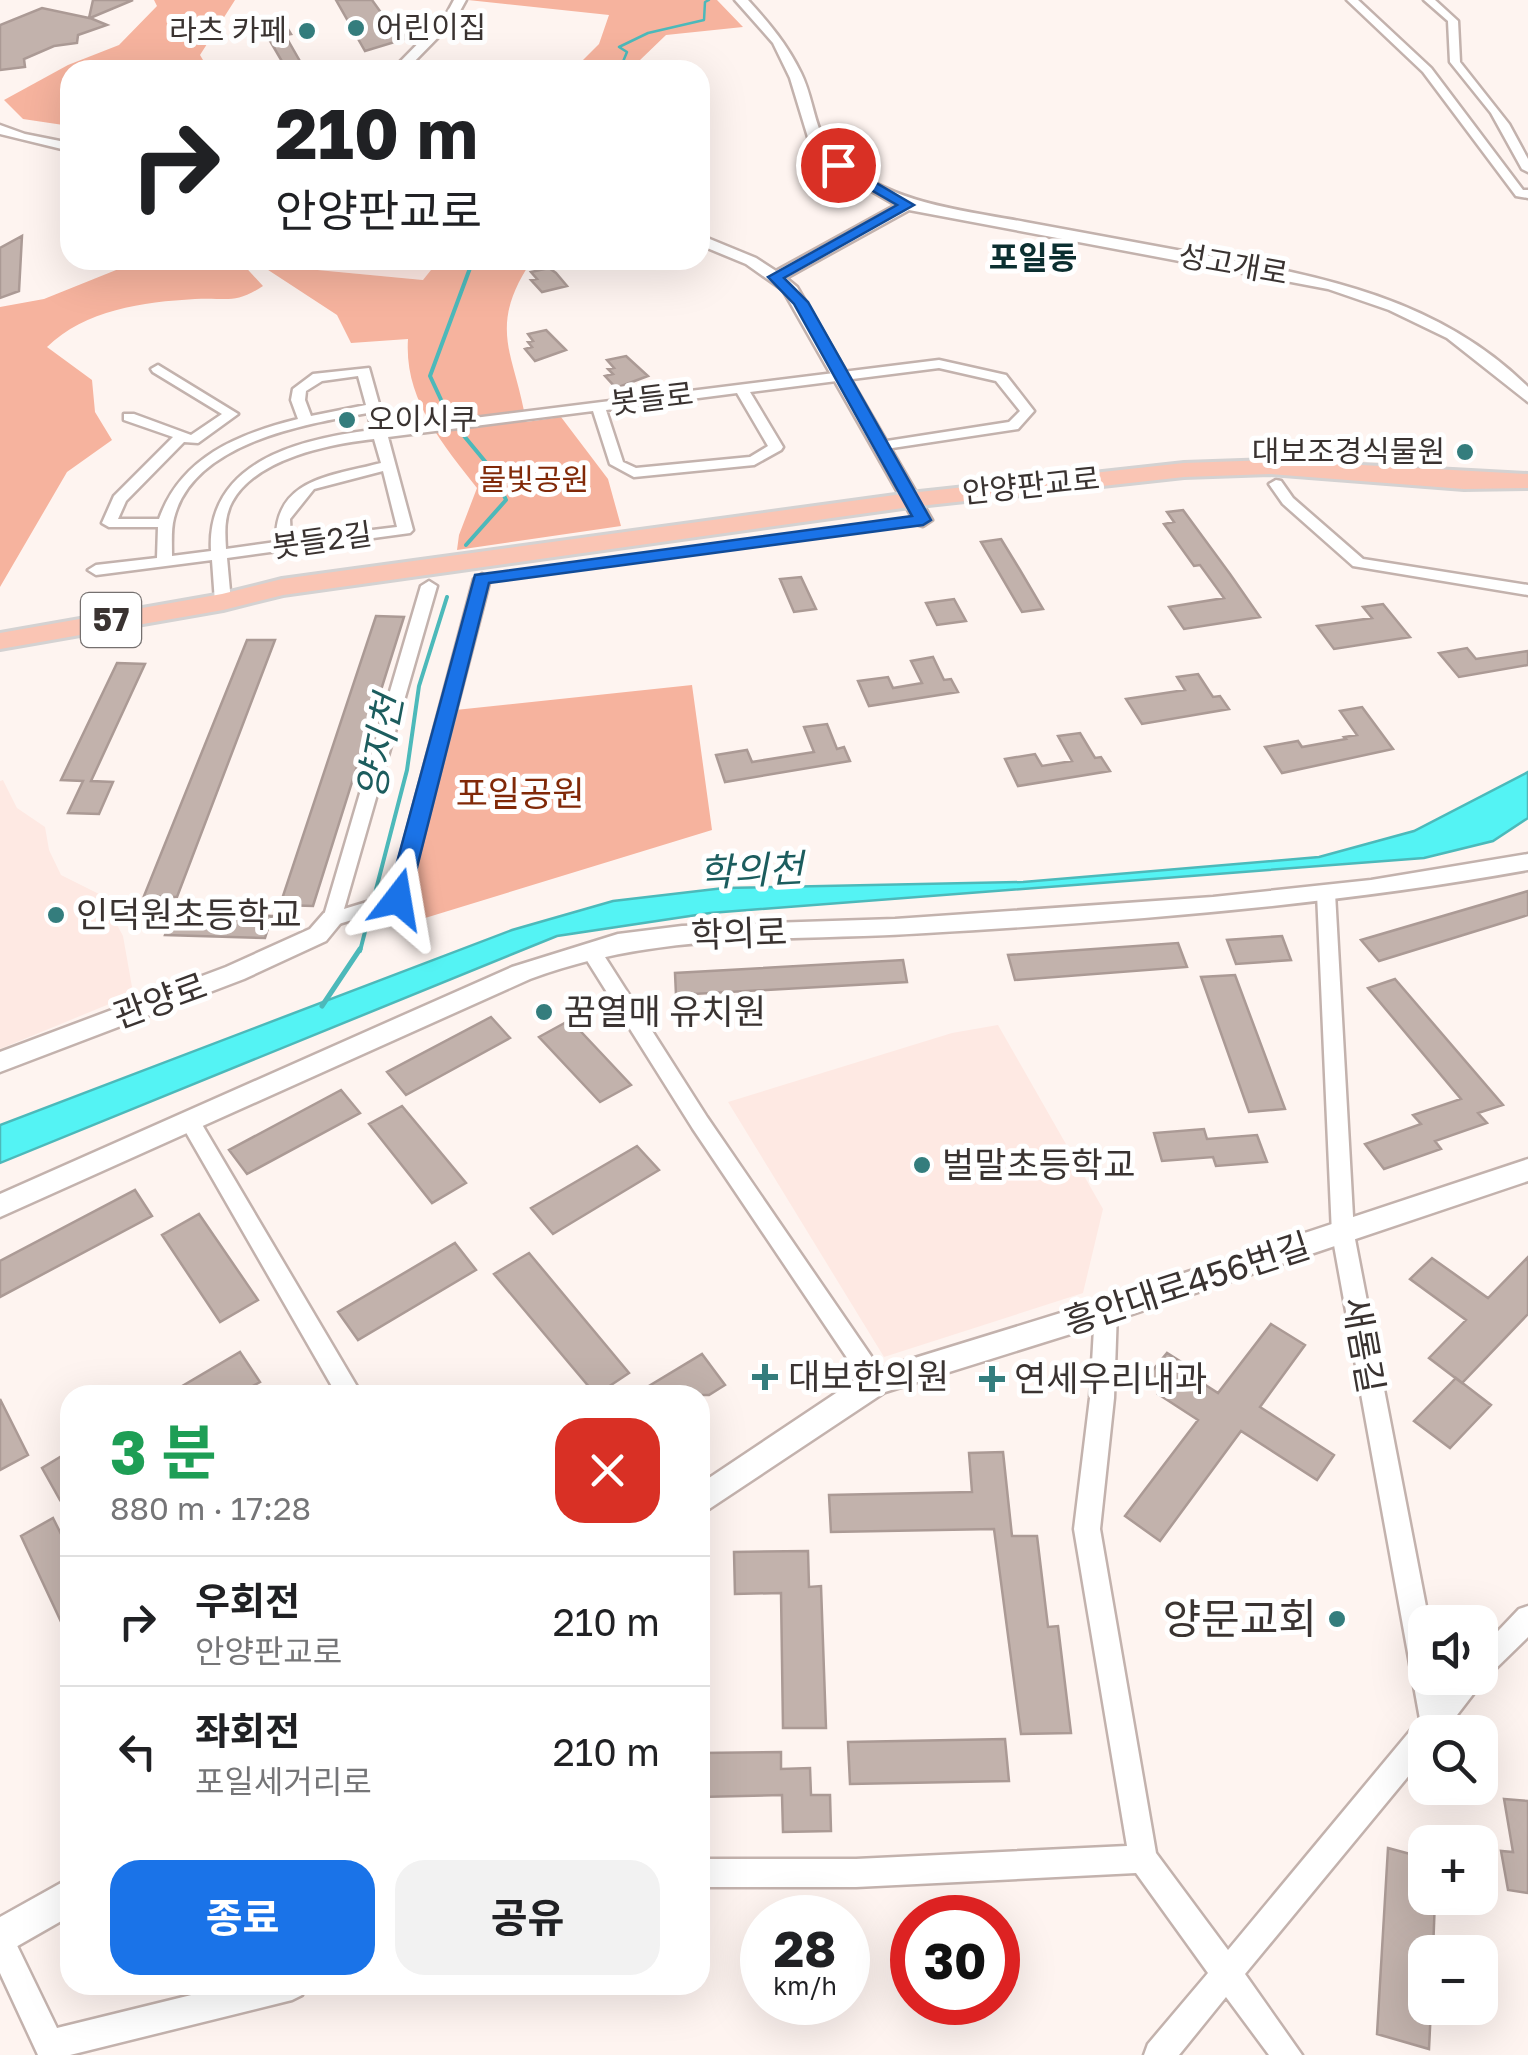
<!DOCTYPE html>
<html lang="ko">
<meta charset="utf-8">
<style>
:root{--surface:#fff;--page:#f2f2f2;--text:#202124;--muted:#757577;--line:#e0e0e0;--accent:#1a73e8}
body{margin:0;font-family:"Golos Text","Noto Sans KR",sans-serif;background:var(--page);color:var(--text);height:100vh;display:flex;flex-direction:column;font-size:38px;white-space:nowrap}
*{box-sizing:border-box;margin:0}
p{font-size:32px;color:var(--muted)}
.icon{flex:none;width:55px;height:55px;fill:none;stroke:currentColor;stroke-width:2;stroke-linecap:round;stroke-linejoin:round}
.map{position:relative;flex:1;overflow:hidden}
.details{position:absolute;left:60px;top:1385px;width:650px;height:610px;display:flex;flex-direction:column;background:var(--surface);border-radius:30px;box-shadow:0 10px 40px #0002}
.details>*{flex:none}
.hud{position:absolute;left:60px;top:60px;width:650px;height:210px;border-radius:30px;box-shadow:0 10px 40px #0002;background:#fff;color:var(--text);overflow:hidden}
.tools{position:absolute;left:1408px;top:1605px;display:grid;gap:20px}
.tools a{display:grid;place-items:center;width:90px;height:90px;border-radius:20px;background:var(--surface);box-shadow:0 10px 40px #0002;font-size:50px}
.speed{position:absolute;left:740px;top:1895px;display:flex;gap:20px;font-size:50px;font-weight:700;text-align:center}
.speed>*{display:grid;place-content:center;width:130px;height:130px;border-radius:50%;background:var(--surface);box-shadow:0 10px 40px #0002;line-height:1}
.speed small{font-size:25px;font-weight:400}
.speed .limit{border:15px solid #d22;background:#fff;color:#111}
.pin{position:absolute;display:grid;place-items:center;width:85px;height:85px;color:#fff;margin:-42px;border:5px solid #fff;border-radius:50%;box-shadow:0 2px 10px #0007}
.me{position:absolute;width:110px;margin:-55px;rotate:14deg;stroke-linejoin:round;filter:drop-shadow(0 0 8px #0008)}
.turn{display:flex;align-items:center;gap:35px;height:210px;padding:0 50px;font-size:45px}
.turn .icon{width:130px;height:130px;stroke-width:2.5}
.turn b{display:block;font-size:70px;line-height:85px}
.round{display:grid;place-items:center;flex:none;width:105px;height:105px;border-radius:30px;background:var(--page)}
.head{display:flex;align-items:center;justify-content:space-between;height:170px;padding:0 50px}
h1{font-size:60px;font-weight:700;line-height:75px;color:#1e9e55}
.primary-button{display:flex;gap:20px;margin-top:auto;padding:20px 50px}
.primary-button a{flex:1;height:115px;border-radius:30px;background:var(--accent);color:#fff;font-size:40px;font-weight:700;line-height:115px;text-align:center}
.primary-button a+a{background:var(--page);color:var(--text)}
ul{padding:0;list-style:none}
li{display:flex;align-items:center;gap:30px;height:130px;padding:0 50px;border-top:2px solid var(--line)}
li div{flex:1}
li b{display:block;font-size:38px}
li em{font-style:normal}
.map>svg:first-child{display:block}
.built{fill:#fee9e3}
.green{fill:#f6b39e}
.water{fill:#54f3f4;stroke:#4cb9ba;stroke-width:2.5}
.lines{fill:none;stroke-linecap:round;stroke-linejoin:round}
.stream-far2{stroke:#4cb9ba;stroke-width:2.5}
.stream-far1{stroke:#4cb9ba;stroke-width:4}
.stream{stroke:#4cb9ba;stroke-width:5}
.building{fill:#c2b2ac;stroke:#ab9a95;stroke-width:2.5}
.minor-casing{stroke:#c3b2ad;stroke-width:5}
.tertiary-casing{stroke:#c3b2ad;stroke-width:5}
.primary-casing{stroke:#d4d2d2;stroke-width:6}
.minor{fill:#fff;fill-rule:evenodd}
.tertiary{fill:#fff;fill-rule:evenodd}
.primary{fill:#fac5b4;fill-rule:evenodd}
.route{fill:#1a73e8;stroke:#114b97;stroke-width:2.5}
.poi-dot{fill:#347d7d;stroke:#fff;stroke-width:4}
.labels{text-anchor:middle;stroke-width:10;stroke-linejoin:round;paint-order:stroke}
.far-poi-label{font-size:30px;fill:#3a3331;stroke:#fff;text-anchor:start}
.far-street-label{font-size:30px;fill:#3a3331;stroke:#fff}
.far-park-label{font-size:30px;fill:#812908;stroke:#fff}
.far-quarter-label{font-size:32px;font-weight:bold;fill:#0b2f30;stroke:#fff}
.shield{fill:#fff;stroke:#75706f;stroke-width:2.5}
.shield-label{font-size:32px;font-weight:bold;fill:#3a3331}
.park-label{font-size:35px;fill:#812908;stroke:#fff}
.poi-label{font-size:35px;fill:#3a3331;stroke:#fff;text-anchor:start}
.street-label{font-size:35px;fill:#3a3331;stroke:#fff}
.water-label{font-size:38px;font-style:italic;fill:#1c5d5e;stroke:#fff}
.near-poi-label{font-size:42px;fill:#3a3331;stroke:#fff;text-anchor:end}
</style>
<div class="map">
<svg width="1528" height="2055" viewBox="0 0 1528 2055">
<rect width="100%" height="100%" fill="#fef4f0"/>
<path class="built" d="M286,260H439L424,280L307,269Z
M3,780L17,808L45,827L49,850L61,875L101,895L123,936L132,987L119,1000L0,1049V781Z
M998,1025L1103,1209L1083,1293L884,1357L728,1102L952,1033Z"/>
<path class="green" d="M154,0H235L200,55L209,70H70V126L23,119L4,100L68,65L119,45L157,6Z
M468,0H717L743,27L666,35L639,61L646,70H573L599,44L609,15Z
M141,260H239L263,286C234,305 227,297 195,299C143,302 85,310 47,347L92,380L95,412L112,440L67,472L0,587V307L44,299Z
M253,260H286L307,269L423,280L439,260H532C486,329 515,353 526,422L561,417L608,479L621,526L457,550L459,535L477,488C442,443 404,399 408,339L351,343L337,315Z
M692,685L712,830L399,926L446,711Z"/>
<path class="water" d="M1528,772V818L1493,841L1424,858L710,913L557,936L0,1163V1125L512,930L613,901L724,888L1023,882L1319,857L1414,831Z"/>
<g class="lines">
<path class="stream-far2" d="M631,70L622,64L627,52L619,47L648,33L704,20L705,2L709,0"/>
<path class="stream-far1" d="M466,545L506,500L493,471L450,419L430,376L473,260
M360,951L407,770L419,686L447,597"/>
<path class="stream" d="M322,1006L360,949"/>
</g>
<path class="building" d="M93,0H133L90,18L107,25L78,35L77,43L54,46L24,59L25,67L0,70V25L42,8L89,18Z
M336,0H372L387,21L408,38L365,51Z
M283,21L291,34L285,35L305,70H287L263,29L270,28L267,23Z
M22,236L19,291L0,298V248Z
M549,268L556,273L567,286L542,292L531,280L537,279L531,272Z
M546,330L566,350L535,361L525,349L532,347L528,342L533,341L528,334Z
M626,356L648,376L616,388L605,376L613,374L608,369L614,368L607,360Z
M1183,510L1230,574L1260,617L1184,629L1169,607L1224,598L1200,565L1194,566L1164,524L1174,522L1167,512Z
M1001,539L1020,570L1043,609L1022,612L981,542Z
M801,577L816,609L794,612L780,579Z
M954,599L966,621L937,625L926,603Z
M1383,604L1410,637L1334,649L1317,626L1372,618L1363,607Z
M376,616L404,617L313,906L280,905Z
M247,640H275L177,897L144,896Z
M1467,648L1476,659L1528,651V665L1459,677L1439,653Z
M933,657L944,680L951,679L958,692L869,706L858,681L888,677L893,688L922,683L911,661Z
M117,663L145,664L91,781L113,782L99,814L68,813L83,781L61,780Z
M1198,674L1213,697L1220,696L1229,709L1142,724L1126,699L1185,690L1177,677Z
M1362,707L1393,749L1282,773L1265,747L1298,741L1302,747L1346,739L1344,737L1357,735L1340,711Z
M827,724L837,749L844,747L850,761L725,782L716,755L747,750L752,762L814,752L804,727Z
M1080,733L1095,758L1101,757L1110,771L1018,786L1005,759L1035,754L1042,766L1072,761L1058,736Z
M1528,891V915L1379,961L1361,940Z
M173,913L272,916L265,938L165,935Z
M1282,936L1291,960L1236,964L1227,940Z
M1178,943L1187,967L1015,980L1008,955Z
M903,960L907,982L676,995L675,973Z
M1235,975L1285,1109L1249,1112L1201,977Z
M1395,979L1503,1105L1478,1113L1487,1123L1435,1141L1441,1149L1384,1169L1365,1144L1421,1124L1413,1115L1461,1099L1368,988Z
M491,1017L510,1038L406,1095L387,1072Z
M570,1020L631,1085L600,1102L539,1037Z
M341,1090L360,1113L247,1174L229,1150Z
M402,1106L466,1183L432,1203L369,1124Z
M1204,1129L1207,1139L1257,1135L1267,1162L1216,1166L1213,1157L1162,1161L1154,1133Z
M637,1146L659,1170L553,1234L531,1208Z
M135,1190L152,1216L0,1297V1261Z
M199,1214L258,1300L220,1322L162,1235Z
M455,1243L476,1270L358,1340L338,1312Z
M529,1253L629,1373L596,1395L494,1274Z
M1528,1257V1314L1462,1383L1429,1358L1466,1320L1410,1279L1432,1258L1488,1298Z
M1271,1324L1305,1345L1260,1407L1334,1455L1317,1480L1241,1431L1160,1541L1125,1516L1198,1420L1158,1394L1164,1387L1148,1376L1167,1353L1183,1363L1179,1368L1218,1393Z
M240,1352L260,1382L237,1395H167Z
M702,1354L725,1385L709,1395H634Z
M1456,1378L1491,1405L1450,1448L1414,1421Z
M0,1399L28,1455L0,1470Z
M70,1451V1494L60,1500L42,1468Z
M1003,1452L1012,1536H1037L1048,1627L1058,1626L1071,1733L1021,1734L994,1529L831,1532L829,1495L972,1492L969,1453Z
M53,1518L70,1552V1641L21,1536Z
M808,1551L809,1587L821,1586L826,1728H783L781,1593L735,1594L734,1552Z
M1005,1739L1009,1781L850,1784L848,1742Z
M781,1752V1769L810,1768L811,1795H830L831,1831L783,1832L782,1795L700,1797V1753Z
M1504,1799L1528,1801V1893L1508,1890L1501,1851L1513,1852Z
M1388,1848L1425,1858V1898H1435L1433,1952H1425V2008H1431L1429,2049L1377,2034Z"/>
<g class="lines">
<defs>
<path id="minor" d="M1347,0H1358L1431,68L1523,190H1528V198L1516,196L1423,72Z
M1424,0H1435L1458,21L1460,62L1509,124L1528,159V172L1522,169L1491,113L1450,62L1448,21Z
M939,360L1006,375L1034,411L1018,429L879,450L874,449V443L1009,422L1020,411L996,381L939,368L750,392L783,447L781,450L754,465L634,477L610,464L593,411L388,437L413,530L410,533L227,558L231,602L223,607L215,602L212,560L96,575L88,570L96,565L157,558L158,527H109L102,523L114,496L173,437L124,420V414H134L191,435L222,414L153,372L151,369L158,365L238,414L198,443L184,442L126,501L118,519H159C181,457 238,434 298,419L291,400L293,389L313,374L369,368L386,429ZM358,376L366,405L311,416L305,400L306,391L322,381ZM737,393L768,446L750,457L636,468L623,462L606,410ZM368,413L372,430C300,439 206,461 211,551L172,556C172,543 171,529 174,518C193,443 304,424 368,413ZM374,439L381,463C332,476 274,478 276,542L226,549C225,532 224,517 232,502C256,458 330,444 374,439ZM383,471L397,527L291,540L290,519L314,489Z
M1276,480L1281,481L1293,498L1363,559L1528,585V595L1353,566L1283,504L1269,484Z
M482,574L490,579L407,899L405,904L332,926L325,924L323,919L421,586L429,581L437,586L344,909L390,895L474,579Z
M1326,887L1335,893L1354,1234L1429,1622H1425V1678H1439L1442,1693L1455,1678H1480V1650L1519,1609L1528,1606V1637L1484,1680L1444,1732H1425V1756L1245,1974L1302,2055H1269L1226,1997L1179,2055H1144L1148,2044L1208,1973L1136,1873L856,1887H700V1859H856L1127,1846L1074,1529L1090,1398L1095,1311L1098,1304L1106,1301L1114,1304L1117,1311L1114,1398L1100,1529L1156,1853L1228,1950L1420,1719L1332,1234L1317,893Z
M591,944L598,946L707,1117L884,1375L888,1382L884,1389L876,1392L868,1389L693,1129L581,951Z
M190,1114L197,1116L362,1395H337L180,1122L183,1116Z
M0,1926L10,1931L57,2028L232,1985H307L302,1995L292,2000L70,2055H38L0,1973Z"/>
<path id="tertiary" d="M454,0H466L455,20L406,70H392L446,15Z
M735,0H748C769,23 787,44 801,73C816,103 813,138 841,161C894,204 960,210 1025,222C1085,233 1144,244 1204,255C1322,276 1440,299 1528,387V402L1447,338L1389,310L1328,289L909,210L786,278L797,287L932,520L923,526L916,524L783,290L746,264L700,245V235L756,258L776,271L896,205L832,168L811,147L790,78L773,43Z
M0,125L25,134L70,143V151L0,134Z
M1528,854V870C1329,906 1128,921 926,933C788,942 662,930 530,979L0,1217V1194L512,967L618,934L682,926L895,919L1213,897L1371,880Z
M332,911L344,919L326,941L244,979L0,1072V1052L226,967L310,929L324,913Z
M1528,1159V1181L1106,1323L885,1392L700,1515V1484L866,1373L1106,1299Z
M70,1878V1916L0,1956V1917Z"/>
<path id="primary" d="M1270,460L1528,474V488L1464,489L1270,474L1184,477L910,507L283,595L223,610L0,649V633L222,594L282,579L910,493L1184,463Z"/>
</defs>
<use href="#minor" class="minor-casing"/>
<use href="#tertiary" class="tertiary-casing"/>
<use href="#primary" class="primary-casing"/>
<use href="#minor" class="minor"/>
<use href="#tertiary" class="tertiary"/>
<use href="#primary" class="primary"/>
</g>
<path class="route" d="M833,163H842L914,205L784,278L808,302L931,520L923,525L489,583L409,899L398,906L390,904L387,899L475,575L912,516L794,304L768,277L897,205L833,168Z"/>
<g class="poi-dot">
<circle cx="356" cy="28" r="10"/>
<circle cx="307" cy="31" r="10"/>
<circle cx="347" cy="420" r="10"/>
<circle cx="1465" cy="452" r="10"/>
<circle cx="56" cy="915" r="10"/>
<circle cx="544" cy="1012" r="10"/>
<circle cx="922" cy="1165" r="10"/>
<path d="M760 1362h10v10h10v10h-10v10h-10v-10h-10v-10h10z"/>
<path d="M987 1364h10v10h10v10h-10v10h-10v-10h-10v-10h10z"/>
<circle cx="1337" cy="1619" r="10"/>
</g>
<g class="labels">
<g class="far-poi-label">
<text x="376" y="38">어린이집</text>
<text x="287" y="41" text-anchor="end">라츠 카페</text>
<text x="367" y="430">오이시쿠</text>
<text x="1445" y="462" text-anchor="end">대보조경식물원</text>
</g>
<g class="far-street-label">
<text transform="translate(1233 265) rotate(10)" y="10">성고개로</text>
<text transform="translate(652 399) rotate(-7)" y="10">봇들로</text>
<text transform="translate(1031 486) rotate(-6)" y="10">안양판교로</text>
<text transform="translate(322 541) rotate(-8)" y="10">봇들2길</text>
</g>
<g class="far-park-label">
<text x="534" y="490">물빛공원</text>
</g>
<g class="far-quarter-label">
<text x="1033" y="269">포일동</text>
</g>
<rect class="shield" x="81" y="593" width="60" height="54" rx="8"/>
<g class="shield-label">
<text x="111" y="631">57</text>
</g>
<g class="park-label">
<text x="520" y="806">포일공원</text>
</g>
<g class="poi-label">
<text x="76" y="927">인덕원초등학교</text>
<text x="564" y="1024">꿈열매 유치원</text>
<text x="942" y="1177">벌말초등학교</text>
<text x="788" y="1389">대보한의원</text>
<text x="1014" y="1391">연세우리내과</text>
</g>
<g class="street-label">
<text transform="translate(739 934) rotate(-2)" y="12">학의로</text>
<text transform="translate(160 1001) rotate(-20)" y="12">관양로</text>
<text transform="translate(1187 1284) rotate(-18)" y="12">흥안대로456번길</text>
<text transform="translate(1363 1345) rotate(80)" y="12">새롬길</text>
</g>
<g class="water-label">
<text transform="translate(380 747) rotate(-79)" y="13">양지천</text>
<text transform="translate(751 871) rotate(-3)" y="13">학의천</text>
</g>
<g class="near-poi-label">
<text x="1317" y="1634">양문교회</text>
</g>
</g>
</svg>
<div class="tools">
<a><svg class="icon" aria-label="sound" viewBox="0 0 24 24"><path d="M4 9h4l5-4v14l-5-4H4zM17 9q2 3 0 6"/></svg></a>
<a><svg class="icon" aria-label="search" viewBox="0 0 24 24"><circle cx="10" cy="10" r="6"/><path d="M15 15l6 6"/></svg></a>
<a>+</a>
<a>−</a>
</div>
<div class="speed"><div>28<small>km/h</small></div><div class="limit">30</div></div>
<div class="pin" style="left:838px;top:165px;background:#d93025"><svg class="icon" aria-label="arrive" viewBox="0 0 24 24"><path d="M6 21V4h12l-3 4 3 4H6"/></svg></div>
<svg class="me" style="left:398px;top:899px" viewBox="-20 -20 40 40"><path d="M0-17L14 15 0 8-14 15z" fill="#1a73e8" stroke="#fff" stroke-width="4"/></svg>
<div class="hud">
<div class="turn"><svg class="icon" aria-label="right" viewBox="0 0 24 24"><path d="M7 20v-9h11M14 6l5 5-5 5"/></svg><div><b>210 m</b>안양판교로</div></div>
</div>
<section class="details">
<div class="head"><div><h1>3 분</h1><p>880 m · 17:28</p></div><a class="round" style="background:#d93025;color:#fff"><svg class="icon" aria-label="close" viewBox="0 0 24 24"><path d="M6 6l12 12M18 6L6 18"/></svg></a></div>
<ul>
<li><svg class="icon" aria-label="right" viewBox="0 0 24 24"><path d="M7 20v-9h11M14 6l5 5-5 5"/></svg><div><b>우회전</b><p>안양판교로</p></div><em>210 m</em></li>
<li><svg class="icon" aria-label="left" viewBox="0 0 24 24"><path d="M17 20v-9H6M10 6l-5 5 5 5"/></svg><div><b>좌회전</b><p>포일세거리로</p></div><em>210 m</em></li>
</ul>
<div class="primary-button"><a>종료</a><a>공유</a></div>
</section>
</div>
